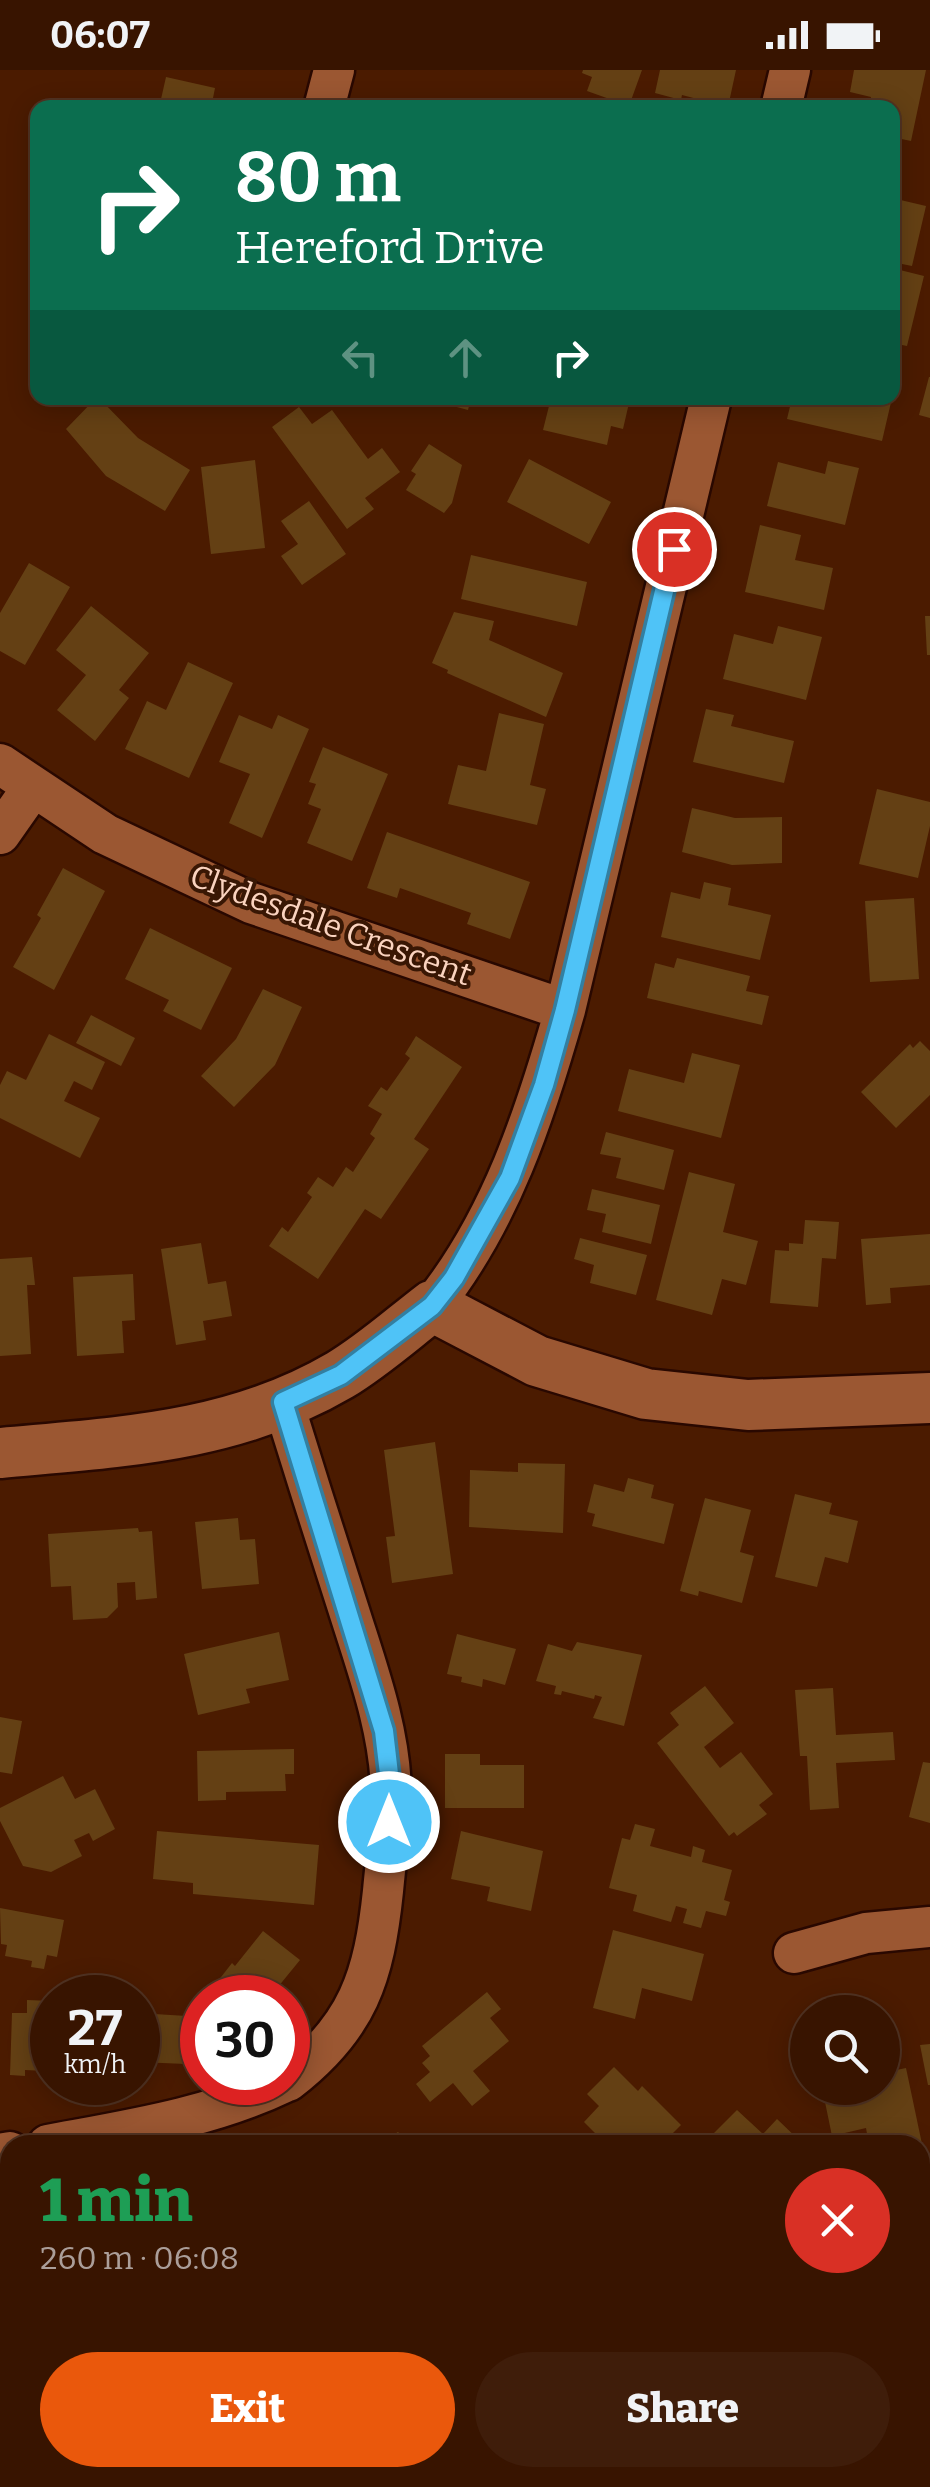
<!DOCTYPE html>
<meta charset="utf-8">
<style>
:root{--surface:#381400;--page:#3f1d0a;--text:#f1f3f6;--muted:#ab9e99;--line:#523322;--accent:#ea580c}
body{margin:0;font-family:Bitter,serif;background:var(--page);color:var(--text);height:100vh;display:flex;flex-direction:column;font-size:38px;white-space:nowrap}
*{box-sizing:border-box;margin:0}
p{font-size:32px;color:var(--muted)}
.icon{flex:none;width:55px;height:55px;fill:none;stroke:currentColor;stroke-width:2;stroke-linecap:round;stroke-linejoin:round}
.map{position:relative;flex:1;overflow:hidden}
.sheet{position:absolute;left:0px;top:2065px;width:930px;height:352px;display:flex;flex-direction:column;background:var(--surface);border-radius:30px 30px 0 0;box-shadow:0 5px 25px #0003,0 0 0 2px var(--line)}
.sheet>*{flex:none}
.top-card{position:absolute;left:30px;top:30px;width:870px;height:305px;border-radius:20px;box-shadow:0 5px 25px #0003,0 0 0 2px var(--line);background:#0b6e4f;color:#fff;overflow:hidden}
.buttons{position:absolute;left:790px;top:1925px;display:grid;gap:20px}
.buttons a{display:grid;place-items:center;width:110px;height:110px;border-radius:50%;background:var(--surface);box-shadow:0 5px 25px #0003,0 0 0 2px var(--line);font-size:50px}
.speed{position:absolute;left:30px;top:1905px;display:flex;gap:20px;font-size:50px;font-weight:700;text-align:center}
.speed>*{display:grid;place-content:center;width:130px;height:130px;border-radius:50%;background:var(--surface);box-shadow:0 5px 25px #0003,0 0 0 2px var(--line);line-height:1}
.speed small{font-size:25px;font-weight:400}
.speed .limit{border:15px solid #d22;background:#fff;color:#111}
.pin{position:absolute;display:grid;place-items:center;width:85px;height:85px;color:#fff;margin:-42px;border:5px solid #fff;border-radius:50%;box-shadow:0 2px 10px #0007}
.me{position:absolute;width:110px;margin:-55px;rotate:0deg;stroke-linejoin:round;filter:drop-shadow(0 0 8px #0008)}
.turn{display:flex;align-items:center;gap:35px;height:210px;padding:0 40px;font-size:45px}
.turn .icon{width:130px;height:130px;stroke-width:2.5}
.turn b{display:block;font-size:70px;line-height:85px}
.lanes{display:flex;align-items:center;height:95px;padding:0 40px;background:#0003;justify-content:center;gap:50px;direction:ltr}
.lanes .off{opacity:.35}
.round{display:grid;place-items:center;flex:none;width:105px;height:105px;border-radius:52px;background:var(--page)}
.summary{display:flex;align-items:center;justify-content:space-between;height:170px;padding:0 40px}
h1{font-size:60px;font-weight:800;line-height:75px;color:#1e9e55}
.primary-button{display:flex;gap:20px;margin-top:auto;padding:20px 40px}
.primary-button a{flex:1;height:115px;border-radius:60px;background:var(--accent);color:#fff;font-size:40px;font-weight:800;line-height:115px;text-align:center}
.primary-button a+a{background:var(--page);color:var(--text)}
.status{display:flex;justify-content:space-between;align-items:center;height:70px;padding:0 50px;background:var(--surface);direction:ltr}
.status svg{height:28px;fill:currentColor}
.map>svg:first-child{display:block}
.green{fill:#525015}
.lines{fill:none;stroke-linecap:round;stroke-linejoin:round}
.stream{stroke:#288a6b;stroke-width:11}
.building{fill:#644014}
.minor-casing{stroke:#290800;stroke-width:45}
.tertiary-casing{stroke:#290800;stroke-width:55}
.path{stroke:#a1755e;stroke-width:6;stroke-dasharray:2.5 8;stroke-linecap:butt}
.minor{stroke:#9b5732;stroke-width:40}
.tertiary{stroke:#9b5732;stroke-width:50}
.route-casing{stroke:#337fa1;stroke-width:25}
.route{stroke:#4fc3f7;stroke-width:18}
.labels{text-anchor:middle;stroke-width:8;stroke-linejoin:round;paint-order:stroke}
.street-label{font-size:32px;fill:#fad3bf;stroke:#391704}
</style>
<div class="status"><b>06:07</b><svg viewBox="0 0 49 12"><path d="M0 12V9h3v3zM5 12V6h3v6zM10 12V3h3v9zM15 12V0h3v12zM26 1h20v11H26zM47 4h2v5h-2z"/></svg></div>
<div class="map">
<svg width="930" height="2417" viewBox="0 0 930 2417">
<rect width="100%" height="100%" fill="#4b1b00"/>
<path class="green" d="M930,2129V2417H0V2326L10,2324V2408H920V2131Z"/>
<g class="lines">
<path class="stream" d="M824,2408L830,2417
M677,2417L681,2408"/>
</g>
<path class="building" d="M583,0H642L629,36L587,21L592,7L582,3Z
M660,0H736L728,37L682,25L681,30L655,23Z
M854,0H926L911,71L892,67V38H869L871,27L850,22Z
M166,7L215,18L211,38H159Z
M400,29L429,36V38H398Z
M892,128L926,136L912,196L892,192Z
M892,198L924,206L907,276L892,273Z
M929,307H930V348L919,345Z
M96,328H99L138,368L190,400L165,441L106,406L66,359Z
M423,328H471L468,340Z
M551,328H605L629,333L623,359L611,356L607,375L543,360Z
M792,328H892L882,371L787,349Z
M299,337L312,354L332,340L368,389L382,378L400,402L365,428L374,439L347,459L272,357Z
M429,374L462,395L452,433L444,443L406,420L416,404L411,401Z
M529,389L611,432L589,474L507,432Z
M255,390L265,478L211,484L201,397Z
M828,391L859,398L845,455L767,436L778,392L825,404Z
M309,431L346,484L302,515L281,486L298,474L281,451Z
M760,455L801,465L795,490L833,498L824,540L745,522Z
M471,485L587,512L577,556L461,529Z
M29,493L70,517L25,595L0,581V543Z
M91,536L149,583L119,620L129,628L95,671L57,640L86,605L56,580Z
M454,542L494,551L489,570L563,603L546,647L447,603L448,600L432,593Z
M925,546H930V585H927Z
M778,556L822,567L806,630L723,609L734,564L773,574Z
M188,592L233,613L189,708L125,679L147,631L166,640Z
M706,639L734,645L731,656L794,671L784,713L693,692Z
M499,643L544,654L530,715L546,719L537,755L448,734L458,695L486,701Z
M239,645L272,659L278,645L309,659L262,768L229,753L250,704L219,692Z
M323,677L388,704L352,791L307,773L321,739L308,734L316,714L309,712Z
M877,719L930,732V756L918,808L859,794Z
M692,738L735,748L782,747V793L732,795L682,782Z
M387,762L530,812L510,869L467,854L471,843L400,818L397,828L367,818Z
M63,798L105,821L54,920L13,897L41,848L37,845Z
M704,812L731,818L728,835L771,845L760,890L661,867L671,822L700,829Z
M914,828L919,909L870,912L865,831Z
M150,858L232,898L201,960L163,941L169,930L125,909Z
M677,888L750,906L746,921L769,926L762,955L647,928L655,893L674,898Z
M263,919L302,937L275,995L234,1037L201,1006L236,969Z
M91,945L135,968L121,996L76,973Z
M49,964L105,992L92,1020L74,1011L64,1031L100,1048L80,1088L0,1048V1015L7,1001L26,1010Z
M416,966L462,997L414,1069L429,1079L381,1149L365,1139L318,1209L269,1176L282,1157L288,1162L312,1127L307,1123L318,1107L333,1117L346,1097L353,1102L375,1068L370,1064L382,1044L368,1036L381,1017L387,1021L399,1004L410,988L405,984Z
M920,971L930,981V1025L896,1058L861,1022L910,974L913,978Z
M692,983L740,995L721,1068L618,1041L629,999L684,1013Z
M606,1062L674,1080L664,1120L616,1108L621,1088L600,1084Z
M689,1102L735,1114L723,1162L758,1171L746,1215L722,1209L712,1245L656,1230Z
M592,1119L660,1135L651,1174L602,1162L606,1144L587,1140Z
M805,1150L839,1152L836,1189L822,1188L818,1237L770,1233L775,1180L789,1181V1173L803,1174Z
M930,1164V1215L890,1218L891,1233L866,1235L861,1169Z
M580,1168L647,1185L636,1225L590,1213L594,1195L574,1189Z
M201,1173L208,1214L226,1211L232,1246L203,1251L206,1270L176,1275L161,1179Z
M32,1187L35,1215H27L31,1284L0,1286V1189Z
M133,1204L135,1250L122,1251L124,1283L77,1286L73,1207Z
M435,1372L453,1504L392,1513L386,1467L395,1466L384,1380Z
M518,1393L565,1394L563,1463L469,1457L470,1400L518,1402Z
M628,1408L654,1415L651,1428L674,1434L664,1474L592,1456L595,1444L587,1442L594,1414L624,1422Z
M795,1424L832,1433L829,1444L858,1451L848,1493L825,1487L817,1517L775,1507Z
M705,1428L751,1440L740,1482L754,1486L742,1533L699,1521L698,1526L680,1521Z
M238,1448L240,1470L255,1469L259,1514L202,1519L195,1452Z
M138,1458L139,1462L152,1461L157,1528L136,1530L135,1512L117,1513L118,1537L107,1548L73,1550L71,1516L51,1517L48,1464Z
M279,1562L289,1610L246,1619L250,1633L198,1645L184,1584Z
M457,1564L516,1579L505,1615L483,1609L482,1617L461,1612L462,1607L447,1604Z
M577,1572L642,1585L624,1656L593,1648L602,1627L595,1625L594,1629L562,1621L561,1625L554,1624L556,1616L536,1611L548,1574L572,1581Z
M705,1616L734,1653L704,1677L720,1698L741,1682L773,1724L759,1735L767,1744L737,1766L734,1762L729,1766L657,1673L679,1655L670,1643Z
M833,1618L836,1665L893,1662L895,1690L836,1693L839,1738L810,1740L807,1686H800L795,1620Z
M0,1647L22,1651L12,1704L0,1702Z
M294,1679V1704H285L286,1721L226,1722V1730L198,1731L197,1681Z
M445,1684H480V1695H524V1738H445Z
M923,1692L930,1693V1753L909,1747Z
M63,1706L75,1729L95,1719L115,1759L93,1771L89,1763L74,1770L82,1786L51,1802L23,1796L0,1751V1738Z
M635,1754L655,1759L650,1776L691,1787L693,1776L705,1780L702,1792L732,1800L724,1830L730,1832L726,1846L706,1841L701,1858L683,1853L687,1839L676,1836L671,1852L633,1841L637,1825L609,1818L622,1768L630,1770Z
M157,1761L319,1775L314,1835L193,1824V1813L153,1809Z
M461,1761L543,1781L531,1841L487,1831L490,1817L451,1809Z
M0,1838L64,1850L57,1887L47,1885L44,1899L31,1897L32,1891L5,1886L7,1875L1,1874Z
M613,1860L704,1884L692,1931L642,1918L635,1949L593,1938Z
M263,1861L300,1890L269,1928H208L207,1925L232,1893L235,1896Z
M487,1922L501,1939L490,1948L509,1971L473,2001L490,2021L472,2036L453,2013L430,2032L416,2014L430,2002L422,1993L430,1986L422,1976Z
M27,1930L52,1931V2007H44L45,2001L25,2000V2006L10,2005L12,1943H27Z
M138,1943L187,1946L186,1994L138,1992Z
M930,1974V2015H928L920,1975Z
M614,1997L638,2021L642,2016L681,2055L661,2075H584L595,2063L584,2052L599,2036L587,2024Z
M906,1998L930,2112V2115L920,2117V2075H869L866,2058L832,2066L825,2032L871,2023L870,2018H882V2003Z
M737,2040L763,2064L777,2049L800,2071L796,2075H702Z
M398,2062L411,2075H384L383,2071Z
M0,2249L10,2287L0,2289Z"/>
<g class="lines">
<defs>
<path id="minor" d="M324,38L334,0
M781,38L790,0
M0,694L105,764L251,833L565,940
M0,764L33,717
M432,1236C501,1150 535,1045 565,940L711,328
M283,1332C305,1403 327,1473 350,1544C368,1601 390,1661 391,1722C391,1755 386,1788 383,1821C374,1907 358,1957 288,2011
M794,1883L866,1863L930,1857
M48,2075C128,2060 210,2048 285,2012
M0,2084L10,2082"/>
<path id="tertiary" d="M0,1383C119,1372 233,1368 340,1305C372,1286 402,1259 432,1236L537,1291L646,1324L748,1335L930,1328"/>
</defs>
<use href="#minor" class="minor-casing"/>
<use href="#tertiary" class="tertiary-casing"/>
<path class="path" d="M920,2317L930,2321
M154,2408L174,2417
M595,2417L598,2408"/>
<use href="#minor" class="minor"/>
<use href="#tertiary" class="tertiary"/>
</g>
<g class="lines">
<defs>
<path id="route" d="M389,1752L391,1721L384,1661L283,1332L341,1305L432,1236L454,1208L510,1108L544,1015L565,940L674,479"/>
</defs>
<use href="#route" class="route-casing"/>
<use href="#route" class="route"/>
</g>
<g class="labels">
<g class="street-label">
<text transform="translate(331 855) rotate(20)" y="11">Clydesdale Crescent</text>
</g>
</g>
</svg>
<div class="buttons">
<a><svg class="icon" aria-label="search" viewBox="0 0 24 24"><circle cx="10" cy="10" r="6"/><path d="M15 15l6 6"/></svg></a>
</div>
<div class="speed"><div>27<small>km/h</small></div><div class="limit">30</div></div>
<div class="pin" style="left:674px;top:479px;background:#d93025"><svg class="icon" aria-label="arrive" viewBox="0 0 24 24"><path d="M6 21V4h12l-3 4 3 4H6"/></svg></div>
<svg class="me" style="left:389px;top:1752px" viewBox="-20 -20 40 40"><circle r="17" fill="#4fc3f7" stroke="#fff" stroke-width="3"/><path d="M0-11L8 9 0 5-8 9z" fill="#fff"/></svg>
<div class="top-card">
<div class="turn"><svg class="icon" aria-label="right" viewBox="0 0 24 24"><path d="M7 20v-9h11M14 6l5 5-5 5"/></svg><div><b>80 m</b>Hereford Drive</div></div>
<div class="lanes"><svg class="icon off" aria-label="left" viewBox="0 0 24 24"><path d="M17 20v-9H6M10 6l-5 5 5 5"/></svg><svg class="icon off" aria-label="ahead" viewBox="0 0 24 24"><path d="M12 20V5M6 11l6-6 6 6"/></svg><svg class="icon" aria-label="right" viewBox="0 0 24 24"><path d="M7 20v-9h11M14 6l5 5-5 5"/></svg></div>
</div>
<section class="sheet">
<div class="summary"><div><h1>1 min</h1><p>260 m · 06:08</p></div><a class="round" style="background:#d93025;color:#fff"><svg class="icon" aria-label="close" viewBox="0 0 24 24"><path d="M6 6l12 12M18 6L6 18"/></svg></a></div>
<div class="primary-button"><a>Exit</a><a>Share</a></div>
</section>
</div>
